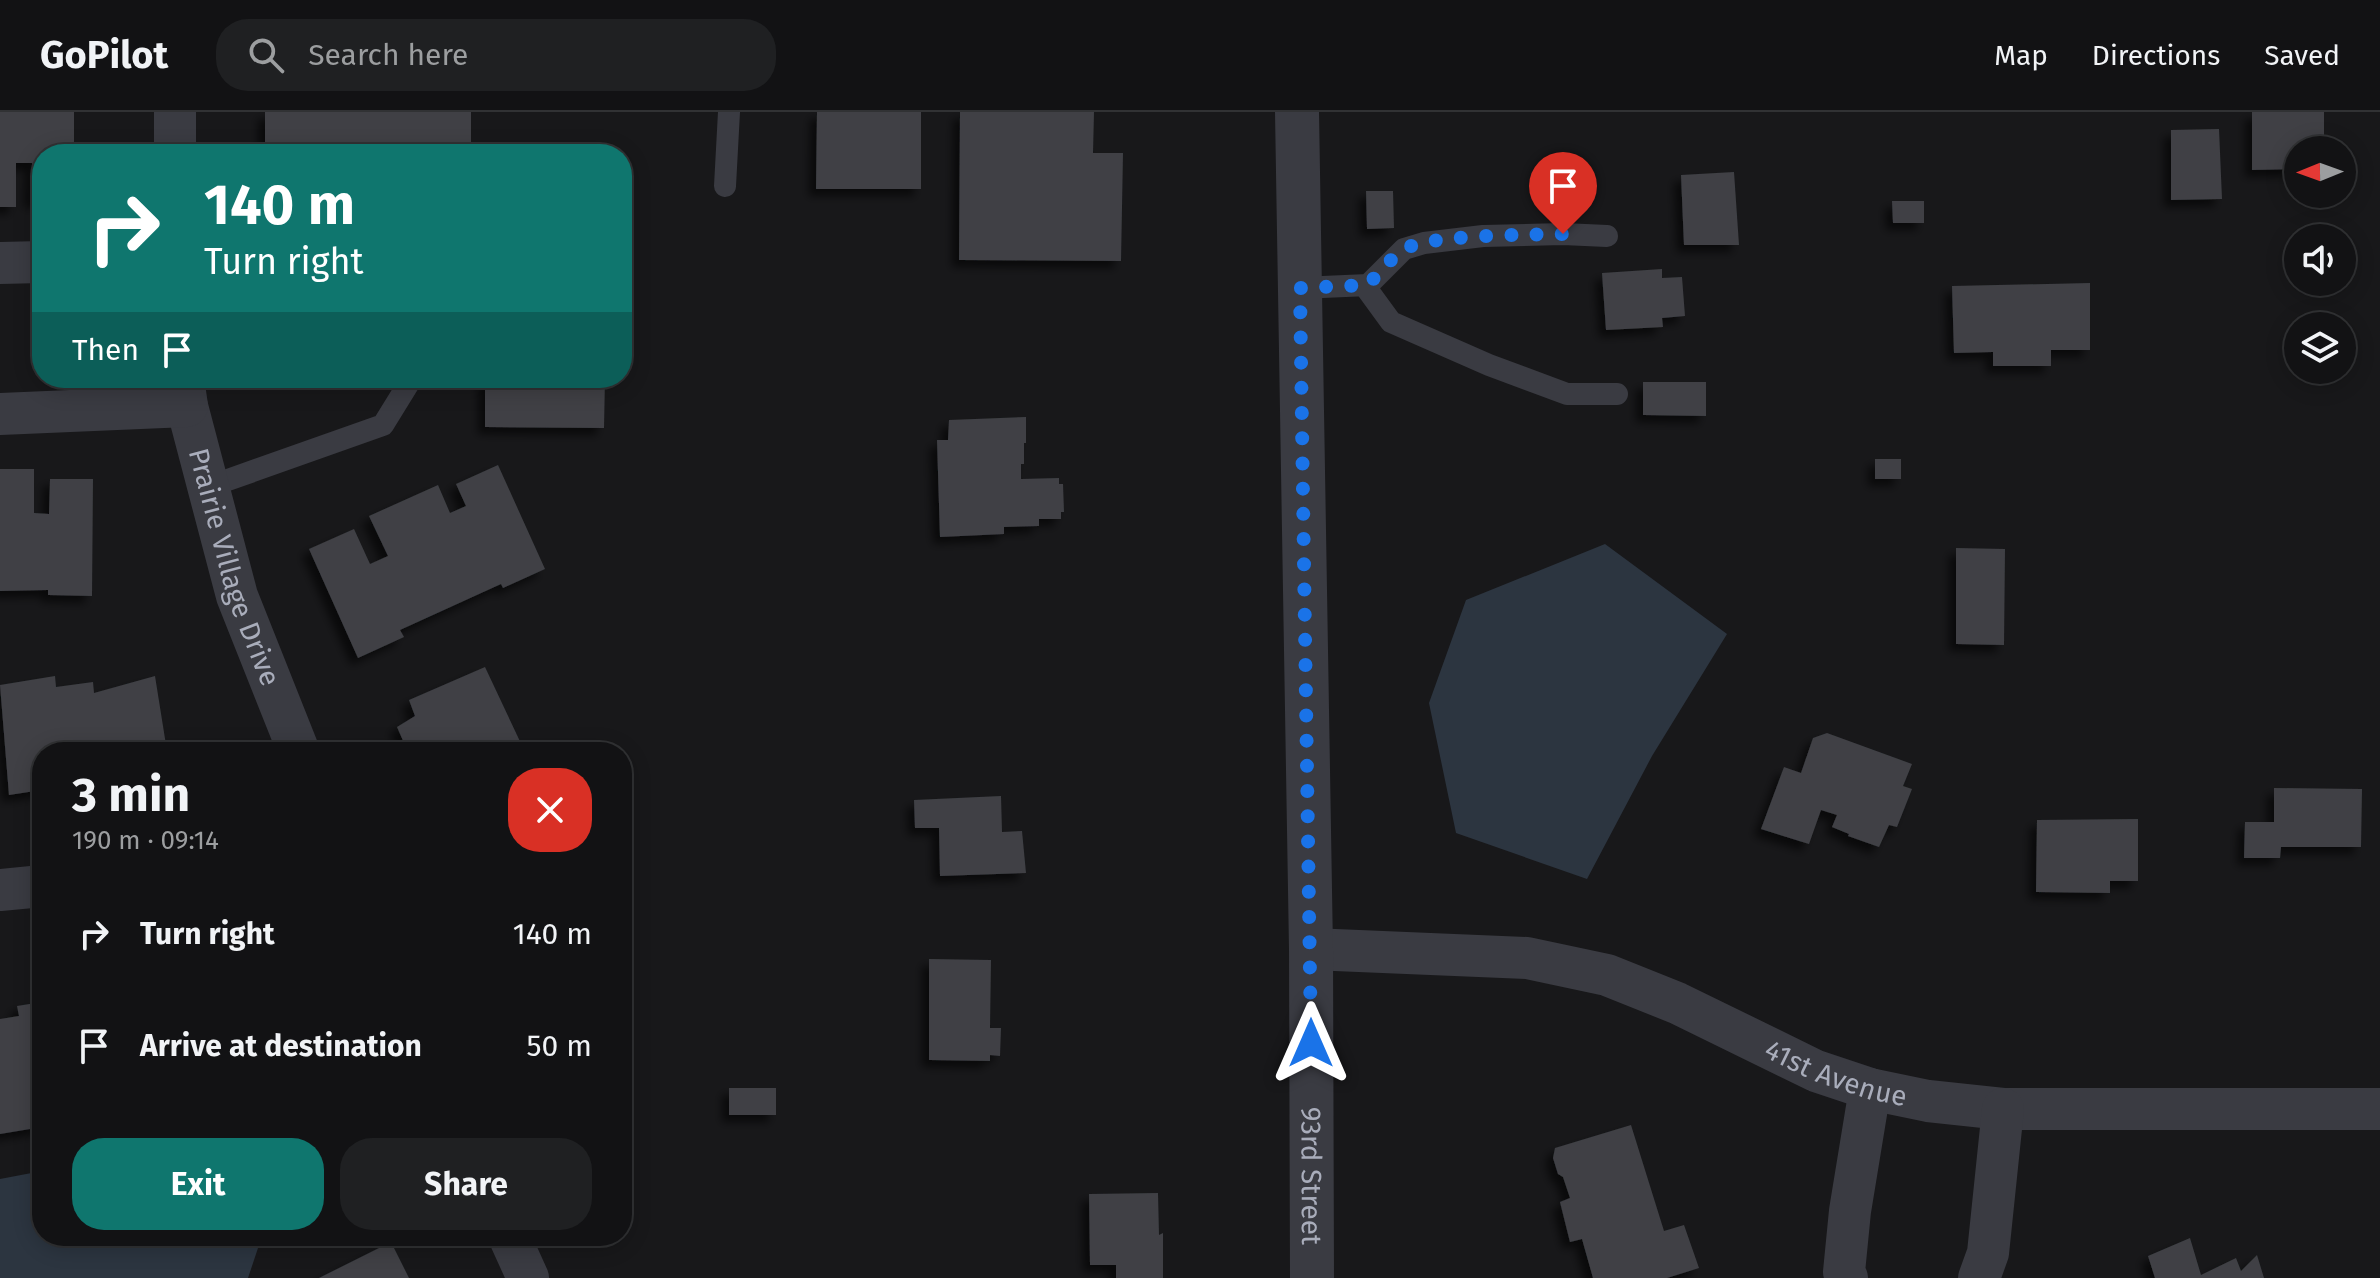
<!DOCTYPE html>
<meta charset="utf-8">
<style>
:root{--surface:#121214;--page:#1f2022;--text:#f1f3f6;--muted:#9c9ea0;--line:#313234;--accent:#0f766e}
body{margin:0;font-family:"Fira Sans",sans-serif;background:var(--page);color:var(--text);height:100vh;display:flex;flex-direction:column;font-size:30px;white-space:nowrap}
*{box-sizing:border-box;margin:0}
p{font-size:26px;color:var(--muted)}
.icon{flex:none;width:44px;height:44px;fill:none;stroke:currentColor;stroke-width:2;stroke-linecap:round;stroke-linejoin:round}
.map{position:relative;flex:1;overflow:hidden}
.panel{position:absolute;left:32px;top:630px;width:600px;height:504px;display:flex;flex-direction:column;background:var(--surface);border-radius:32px;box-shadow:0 4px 20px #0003,0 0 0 2px var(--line)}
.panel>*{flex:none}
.top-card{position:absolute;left:32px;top:32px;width:600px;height:244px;border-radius:32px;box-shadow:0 4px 20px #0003,0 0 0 2px var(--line);background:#0f766e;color:#fff;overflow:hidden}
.needle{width:52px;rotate:269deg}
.buttons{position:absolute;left:2284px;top:24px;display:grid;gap:16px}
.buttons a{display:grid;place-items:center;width:72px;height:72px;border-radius:50%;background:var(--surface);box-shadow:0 4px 20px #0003,0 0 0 2px var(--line);font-size:40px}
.pin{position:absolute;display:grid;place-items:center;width:68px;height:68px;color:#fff;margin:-82px -34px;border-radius:50% 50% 50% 0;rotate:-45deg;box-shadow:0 0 8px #0007}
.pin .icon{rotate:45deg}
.me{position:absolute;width:88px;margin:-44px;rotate:0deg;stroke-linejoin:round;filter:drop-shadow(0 0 6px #0008)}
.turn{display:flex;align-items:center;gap:28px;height:168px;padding:0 40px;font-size:36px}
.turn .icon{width:104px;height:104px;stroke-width:2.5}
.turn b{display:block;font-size:56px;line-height:68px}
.then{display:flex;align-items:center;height:76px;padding:0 40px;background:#0003;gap:16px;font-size:30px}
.round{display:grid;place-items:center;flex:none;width:84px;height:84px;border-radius:32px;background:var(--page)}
.summary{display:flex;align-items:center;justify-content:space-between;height:136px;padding:0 40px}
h1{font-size:48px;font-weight:700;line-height:60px}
.button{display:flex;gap:16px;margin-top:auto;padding:16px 40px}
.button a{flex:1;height:92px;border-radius:32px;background:var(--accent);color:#fff;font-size:32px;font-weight:700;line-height:92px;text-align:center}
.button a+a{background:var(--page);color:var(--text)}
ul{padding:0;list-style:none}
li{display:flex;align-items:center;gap:24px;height:112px;padding:0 40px}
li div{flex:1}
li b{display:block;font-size:30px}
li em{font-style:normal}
header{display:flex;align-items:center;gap:48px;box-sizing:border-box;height:112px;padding:0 40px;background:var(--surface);border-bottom:2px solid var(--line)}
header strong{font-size:38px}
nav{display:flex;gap:44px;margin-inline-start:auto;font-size:28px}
.search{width:560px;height:72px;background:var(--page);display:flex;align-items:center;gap:20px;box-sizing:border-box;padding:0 28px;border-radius:32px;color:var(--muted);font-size:30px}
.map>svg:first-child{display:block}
.water{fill:#2c3540}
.building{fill:#3f4045;filter:url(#shadow)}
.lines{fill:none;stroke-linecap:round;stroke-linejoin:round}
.service{stroke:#3a3b42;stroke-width:22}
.minor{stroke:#3a3b42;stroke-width:42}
.tertiary{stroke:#3a3b42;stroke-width:44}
.route{stroke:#1a73e8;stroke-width:14;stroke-dasharray:0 25.2}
.labels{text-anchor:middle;stroke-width:7;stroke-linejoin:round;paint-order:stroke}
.street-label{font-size:28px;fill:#a9adbb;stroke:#131315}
</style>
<header>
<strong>GoPilot</strong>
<div class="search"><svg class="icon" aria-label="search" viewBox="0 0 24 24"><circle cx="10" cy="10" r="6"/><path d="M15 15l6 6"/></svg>Search here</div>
<nav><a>Map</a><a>Directions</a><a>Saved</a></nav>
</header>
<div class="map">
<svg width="2380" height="1166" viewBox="0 0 2380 1166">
<defs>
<filter id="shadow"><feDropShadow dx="-7" dy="7" stdDeviation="4" flood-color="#0009"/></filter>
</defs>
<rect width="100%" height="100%" fill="#18181a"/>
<path class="water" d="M1605,432L1727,522L1652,644L1587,767L1456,721L1429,591L1466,488Z
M42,1059V1124H265L258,1136L248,1166H0V1067Z"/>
<path class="building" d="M0,0H74V42H42V89H31L32,51H16V95H0Z
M265,0H471V42H265Z
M817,0H921V77H816Z
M960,0H1094L1093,41H1123L1121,149L959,148Z
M2252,0H2324V38H2298V57L2252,58Z
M2219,17L2222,87L2171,88V18Z
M1734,60L1739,133H1684L1681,63Z
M1366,79H1393L1394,116L1367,117Z
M1892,89H1924V111H1893Z
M1662,157V166L1682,165L1685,204L1662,206L1663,215L1606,218L1602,161Z
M2090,171V238H2051V254H1993V240L1954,241L1952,174Z
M485,266H605L604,316L485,315Z
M1643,270H1706V304L1643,303Z
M1026,305V331H1024V352H1021V367L1059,366V372H1063L1064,400H1061V407H1039V414L1004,415V422L940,425L937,328H948L949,308Z
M1875,347H1901V367H1875Z
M498,353L545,457L503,476L501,472L400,518L404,525L358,546L309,437L354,417L370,452L388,444L369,404L438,373L450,401L466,394L456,372Z
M0,357H34V401L49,402L50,367H93L92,484L48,483V478L0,479Z
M1956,436L2005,437L2004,533L1956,532Z
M485,555L525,640H456L449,629L423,640H408L397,615L415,604L409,588Z
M55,564L56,575L93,570L94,581L155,564L166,633L149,635L150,640H42V678L9,683L0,573Z
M1827,621L1912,652L1903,674L1912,677L1897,715L1889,713L1879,735L1848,724L1849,722L1832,715L1837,703L1821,698L1809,732L1761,717L1784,655L1801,661L1813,626Z
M2274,676L2362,677L2361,735H2281L2280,746H2244L2245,710H2274Z
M1001,684L1002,720L1022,719L1026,761L940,764L939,716H915L914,688Z
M2138,707V769H2110V781L2036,780L2037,708Z
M929,847L991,848L990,916H1001L1000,944L990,943V949L929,948Z
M42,890V1015L0,1022V907L19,904L17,894Z
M729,976H776V1003H729Z
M1631,1013L1664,1119L1684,1113L1699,1156L1667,1166H1593L1582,1127L1570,1130L1560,1090L1570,1086L1563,1065L1558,1062L1553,1046L1555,1036Z
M1158,1081L1159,1123L1163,1121V1166H1116V1153H1090L1089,1082Z
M2190,1126L2201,1163L2236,1146L2241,1159L2257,1143L2264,1166H2155L2148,1144Z
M391,1130L409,1166H319Z"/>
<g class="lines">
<path class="service" d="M725,74L729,0
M1364,173L1391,210L1489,253L1567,282H1617
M1300,176L1368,173L1404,137L1424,131L1483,124L1563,122L1607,124
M208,375L383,313L412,266"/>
<g class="minor">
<path d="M175,0V42"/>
<path d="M0,151L42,150"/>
<path id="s1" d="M183,266L187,294L237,484L299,640"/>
<path d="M0,302L187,294"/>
<path d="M0,778L42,774"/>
<path id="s2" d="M1311,837L1527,846L1607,863L1677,891L1816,959L1870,977L1928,989L2003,997H2380"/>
<path d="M509,1124L528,1166"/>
<path d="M1847,1166L1844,1160L1850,1099L1870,977"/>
<path d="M1979,1166L1988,1141L2003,997"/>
</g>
<path class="tertiary" id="s3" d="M1297,0L1311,837L1312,1166"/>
</g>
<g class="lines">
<path class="route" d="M1311,931L1300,176L1368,173C1378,162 1390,147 1403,138C1426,122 1531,123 1563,122"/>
</g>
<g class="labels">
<g class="street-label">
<text dy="10" stroke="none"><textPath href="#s1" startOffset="196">Prairie Village Drive</textPath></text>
<text dy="10" stroke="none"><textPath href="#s2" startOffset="548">41st Avenue</textPath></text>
<text dy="10" stroke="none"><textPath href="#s3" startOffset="1064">93rd Street</textPath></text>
</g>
</g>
</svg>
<div class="buttons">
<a><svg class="needle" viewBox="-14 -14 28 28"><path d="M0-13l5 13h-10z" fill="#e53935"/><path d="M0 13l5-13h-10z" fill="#9c9ea0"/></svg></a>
<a><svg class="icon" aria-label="sound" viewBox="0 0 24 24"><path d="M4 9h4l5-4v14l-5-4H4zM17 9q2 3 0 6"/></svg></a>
<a><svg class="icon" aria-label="layers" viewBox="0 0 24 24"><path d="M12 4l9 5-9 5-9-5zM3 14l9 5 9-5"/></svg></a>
</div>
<div class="pin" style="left:1563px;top:122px;background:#d93025"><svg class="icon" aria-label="arrive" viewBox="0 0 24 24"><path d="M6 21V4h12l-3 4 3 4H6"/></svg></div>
<svg class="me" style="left:1311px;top:931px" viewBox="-20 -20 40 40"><path d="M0-17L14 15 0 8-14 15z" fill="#1a73e8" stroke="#fff" stroke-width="4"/></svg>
<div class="top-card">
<div class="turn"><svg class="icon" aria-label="right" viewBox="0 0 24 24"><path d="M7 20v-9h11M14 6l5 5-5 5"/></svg><div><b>140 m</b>Turn right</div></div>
<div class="then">Then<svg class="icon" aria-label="arrive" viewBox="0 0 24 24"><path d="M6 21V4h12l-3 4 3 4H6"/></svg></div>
</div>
<section class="panel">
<div class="summary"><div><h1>3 min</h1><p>190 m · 09:14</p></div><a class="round" style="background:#d93025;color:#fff"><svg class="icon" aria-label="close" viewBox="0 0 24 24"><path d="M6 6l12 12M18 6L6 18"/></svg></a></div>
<ul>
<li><svg class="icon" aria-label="right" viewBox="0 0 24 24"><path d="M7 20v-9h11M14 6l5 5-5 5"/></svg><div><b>Turn right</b></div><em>140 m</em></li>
<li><svg class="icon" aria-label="arrive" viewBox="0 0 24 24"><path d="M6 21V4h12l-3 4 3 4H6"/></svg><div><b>Arrive at destination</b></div><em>50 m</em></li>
</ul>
<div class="button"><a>Exit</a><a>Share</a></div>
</section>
</div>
